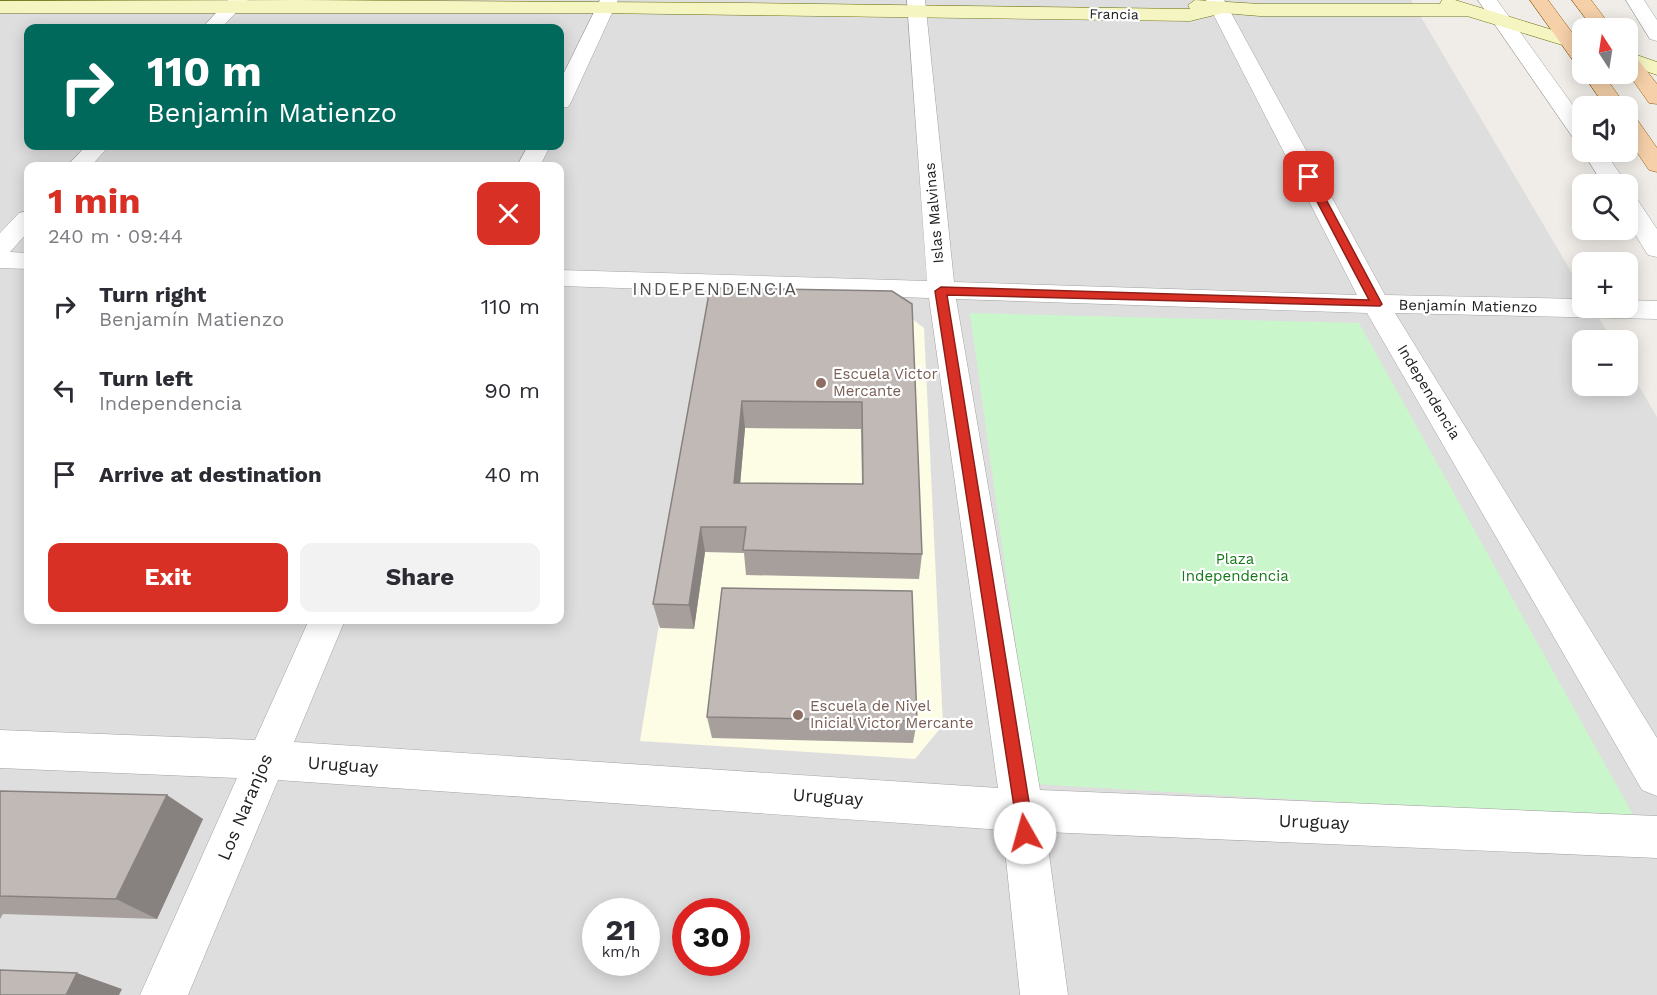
<!DOCTYPE html>
<meta charset="utf-8">
<style>
:root{--surface:#fff;--page:#f2f2f3;--text:#2b2b33;--muted:#7c7c81;--accent:#d93025}
body{margin:0;font-family:"Work Sans",sans-serif;background:var(--page);color:var(--text);height:100vh;display:flex;flex-direction:column;font-size:22px;white-space:nowrap}
*{box-sizing:border-box;margin:0}
p{font-size:20px;color:var(--muted)}
.icon{flex:none;width:33px;height:33px;fill:none;stroke:currentColor;stroke-width:2;stroke-linecap:round;stroke-linejoin:round}
.map{position:relative;flex:1;overflow:hidden}
.side{position:absolute;left:24px;top:162px;width:540px;height:462px;display:flex;flex-direction:column;background:var(--surface);border-radius:12px;box-shadow:0 3px 15px #0003}
.side>*{flex:none}
.top-card{position:absolute;left:24px;top:24px;width:540px;height:126px;border-radius:12px;box-shadow:0 3px 15px #0003;background:#00695c;color:#fff;overflow:hidden}
.needle{width:39px;rotate:348deg}
.fabs{position:absolute;left:1572px;top:18px;display:grid;gap:12px}
.fabs a{display:grid;place-items:center;width:66px;height:66px;border-radius:12px;background:var(--surface);box-shadow:0 3px 15px #0003;font-size:30px}
.speed{position:absolute;left:582px;top:898px;display:flex;gap:12px;font-size:30px;font-weight:700;text-align:center}
.speed>*{display:grid;place-content:center;width:78px;height:78px;border-radius:50%;background:var(--surface);box-shadow:0 3px 15px #0003;line-height:1}
.speed small{font-size:15px;font-weight:400}
.speed .limit{border:9px solid #d22;background:#fff;color:#111}
.pin{position:absolute;display:grid;place-items:center;width:51px;height:51px;color:#fff;margin:-26px;border-radius:12px;box-shadow:0 3px 9px #0006}
.me{position:absolute;width:66px;margin:-33px;rotate:353deg;stroke-linejoin:round;filter:drop-shadow(0 0 4px #0008)}
.turn{display:flex;align-items:center;gap:21px;height:126px;padding:0 24px;font-size:27px}
.turn .icon{width:78px;height:78px;stroke-width:2.5}
.turn b{display:block;font-size:42px;line-height:51px}
.round{display:grid;place-items:center;flex:none;width:63px;height:63px;border-radius:12px;background:var(--page)}
.overview{display:flex;align-items:center;justify-content:space-between;height:102px;padding:0 24px}
h1{font-size:36px;font-weight:700;line-height:45px;color:var(--accent)}
.primary-button{display:flex;gap:12px;margin-top:auto;padding:12px 24px}
.primary-button a{flex:1;height:69px;border-radius:12px;background:var(--accent);color:#fff;font-size:24px;font-weight:700;line-height:69px;text-align:center}
.primary-button a+a{background:var(--page);color:var(--text)}
ul{padding:0;list-style:none}
li{display:flex;align-items:center;gap:18px;height:84px;padding:0 24px}
li div{flex:1}
li b{display:block;font-size:22px}
li em{font-style:normal}
.map>svg:first-child{display:block}
.residential{fill:#dfdede;fill-rule:evenodd}
.education{fill:#fdfce5}
.park{fill:#caf6cb}
.lines{fill:none;stroke-linecap:round;stroke-linejoin:round}
.street-casing{stroke:#a2a2a2;stroke-width:1}
.secondary-casing{stroke:#6c720e;stroke-width:1}
.primary-casing{stroke:#915f0c;stroke-width:1}
.street{fill:#fff;fill-rule:evenodd}
.secondary{fill:#f5f5c2;fill-rule:evenodd}
.primary{fill:#f5d0a9;fill-rule:evenodd}
.wall{fill:#a69f9c;fill-rule:evenodd}
.shaded-wall{fill:#87827f}
.building{fill:#c1b9b5;stroke:#87827f;stroke-width:1.5;fill-rule:evenodd}
.route{fill:#d93025;stroke:#8d1f18;stroke-width:1.5}
.education-dot{fill:#8d6e63;stroke:#fff;stroke-width:2}
.labels{text-anchor:middle;stroke-width:4.5;stroke-linejoin:round;paint-order:stroke}
.far-street-label{font-size:14px;fill:#212121;stroke:#fff}
.street-label{font-size:15px;fill:#212121;stroke:#fff}
.education-label{font-size:15px;fill:#785e54;stroke:#fff;text-anchor:start}
.park-label{font-size:15px;fill:#157919;stroke:#fff}
.quarter-label{font-size:18px;letter-spacing:1.5px;fill:#545454;stroke:#fff}
.near-street-label{font-size:18px;fill:#212121;stroke:#fff}
</style>
<div class="map">
<svg width="1657" height="995" viewBox="0 0 1657 995">
<rect width="100%" height="100%" fill="#f0ede8"/>
<path class="residential" d="M0,0H1411L1582,290V308H1593L1612,340H1582V386H1628V367L1657,417V995H0ZM28,28H560V146H28ZM28,166H560V620H28ZM596,912H646V963H596ZM686,912H736V963H686Z"/>
<path class="education" d="M711,306L903,312L924,328L943,725L915,759L640,741Z"/>
<path class="park" d="M970,313L1359,323L1636,820L1035,784Z"/>
<g class="lines">
<defs>
<path id="street" d="M228,0H248L221,28H202Z
M600,0H618L571,102L568,107L560,108V81Z
M907,0H925L954,282L1357,295L1206,0H1224L1385,295L1582,299V308H1628V300L1657,301V319L1395,313L1657,738V796L1642,790L1367,313L956,299L1040,790L1657,816V858L1046,832L1068,995H1020L1003,830L278,780L188,995H140L237,778L0,768V730L255,740L309,620H345L294,742L998,788L929,298L560,286V270L927,281Z
M1478,0H1497L1582,118V141L1574,139Z
M1626,0H1644L1657,20V41L1650,39Z
M86,146H109L91,166H67Z
M528,146H550L540,166H517Z
M1583,152H1605L1627,184H1603Z
M1628,197L1637,199L1657,229V257L1648,255L1628,223Z
M28,211V232L10,252L28,253V269L0,268V233L19,213Z"/>
<path id="secondary" d="M298,0L744,3L1190,9L1188,5L1195,0L1260,4H1440L1442,0H1455L1582,39V51L1467,16H1260L1223,13L1190,21L595,13H0V1Z
M1628,52L1657,62V75L1628,65Z"/>
<path id="primary" d="M1530,0H1548L1582,46V65L1575,63Z
M1572,0H1591L1612,28H1593Z
M1628,54L1635,56L1657,84V104L1649,103L1628,73Z
M1583,74H1603L1626,106H1605Z
M1628,116L1636,118L1657,148V172L1649,170L1628,139Z"/>
</defs>
<use href="#street" class="street-casing"/>
<use href="#secondary" class="secondary-casing"/>
<use href="#primary" class="primary-casing"/>
<use href="#street" class="street"/>
<use href="#secondary" class="secondary"/>
<use href="#primary" class="primary"/>
</g>
<path class="wall" d="M710,288L892,291L922,554L919,579L746,575L744,553L705,552L694,629L660,628L653,604ZM745,428L861,429L862,484L740,483Z
M707,717L917,721L913,743L712,738Z
M0,791L203,819L157,919L3,914L0,919Z"/>
<path class="shaded-wall" d="M742,401L745,428L738,509L734,483Z
M701,527L705,552L694,629L689,605Z
M167,795L203,819L157,919L116,899Z
M77,973L122,989L119,995H66Z"/>
<path class="building" d="M710,288L892,291L912,304L922,554L743,550L746,527H701L689,605L653,604ZM742,401L862,402L863,484L734,483Z
M722,588L912,591L917,721L707,717Z
M0,791L167,795L116,899L0,896Z
M0,970L77,973L66,995H0Z"/>
<path class="route" d="M1305,175L1314,177L1382,304L1380,306L947,295L1034,833L1031,839L1025,842L1019,839L935,291L941,287L1369,300L1304,177Z"/>
<g class="education-dot">
<circle cx="821" cy="383" r="6"/>
<circle cx="798" cy="715" r="6"/>
</g>
<g class="labels">
<g class="far-street-label">
<text transform="translate(1114 14) rotate(1)" y="5">Francia</text>
</g>
<g class="street-label">
<text transform="translate(934 213) rotate(-95)" y="5">Islas Malvinas</text>
<text transform="translate(1468 306) rotate(1)" y="5">Benjamín Matienzo</text>
<text transform="translate(1429 392) rotate(59)" y="5">Independencia</text>
</g>
<g class="education-label">
<text x="833" y="379">Escuela Victor<tspan x="833" dy="17">Mercante</tspan></text>
<text x="810" y="711">Escuela de Nivel<tspan x="810" dy="17">Inicial Victor Mercante</tspan></text>
</g>
<g class="park-label">
<text x="1235" y="564">Plaza<tspan x="1235" dy="17">Independencia</tspan></text>
</g>
<g class="quarter-label">
<text x="715" y="295">INDEPENDENCIA</text>
</g>
<g class="near-street-label">
<text transform="translate(343 765) rotate(4)" y="6">Uruguay</text>
<text transform="translate(828 797) rotate(4)" y="6">Uruguay</text>
<text transform="translate(245 807) rotate(-67)" y="6">Los Naranjos</text>
<text transform="translate(1314 822) rotate(2)" y="6">Uruguay</text>
</g>
</g>
</svg>
<div class="fabs">
<a><svg class="needle" viewBox="-14 -14 28 28"><path d="M0-13l5 13h-10z" fill="#e53935"/><path d="M0 13l5-13h-10z" fill="#7c7c81"/></svg></a>
<a><svg class="icon" aria-label="sound" viewBox="0 0 24 24"><path d="M4 9h4l5-4v14l-5-4H4zM17 9q2 3 0 6"/></svg></a>
<a><svg class="icon" aria-label="search" viewBox="0 0 24 24"><circle cx="10" cy="10" r="6"/><path d="M15 15l6 6"/></svg></a>
<a>+</a>
<a>−</a>
</div>
<div class="speed"><div>21<small>km/h</small></div><div class="limit">30</div></div>
<div class="pin" style="left:1309px;top:177px;background:#d93025"><svg class="icon" aria-label="arrive" viewBox="0 0 24 24"><path d="M6 21V4h12l-3 4 3 4H6"/></svg></div>
<svg class="me" style="left:1025px;top:833px" viewBox="-20 -20 40 40"><circle r="19" fill="#fff"/><path d="M0-13L10 11 0 6-10 11z" fill="#d93025"/></svg>
<div class="top-card">
<div class="turn"><svg class="icon" aria-label="right" viewBox="0 0 24 24"><path d="M7 20v-9h11M14 6l5 5-5 5"/></svg><div><b>110 m</b>Benjamín Matienzo</div></div>
</div>
<section class="side">
<div class="overview"><div><h1>1 min</h1><p>240 m · 09:44</p></div><a class="round" style="background:#d93025;color:#fff"><svg class="icon" aria-label="close" viewBox="0 0 24 24"><path d="M6 6l12 12M18 6L6 18"/></svg></a></div>
<ul>
<li><svg class="icon" aria-label="right" viewBox="0 0 24 24"><path d="M7 20v-9h11M14 6l5 5-5 5"/></svg><div><b>Turn right</b><p>Benjamín Matienzo</p></div><em>110 m</em></li>
<li><svg class="icon" aria-label="left" viewBox="0 0 24 24"><path d="M17 20v-9H6M10 6l-5 5 5 5"/></svg><div><b>Turn left</b><p>Independencia</p></div><em>90 m</em></li>
<li><svg class="icon" aria-label="arrive" viewBox="0 0 24 24"><path d="M6 21V4h12l-3 4 3 4H6"/></svg><div><b>Arrive at destination</b></div><em>40 m</em></li>
</ul>
<div class="primary-button"><a>Exit</a><a>Share</a></div>
</section>
</div>
